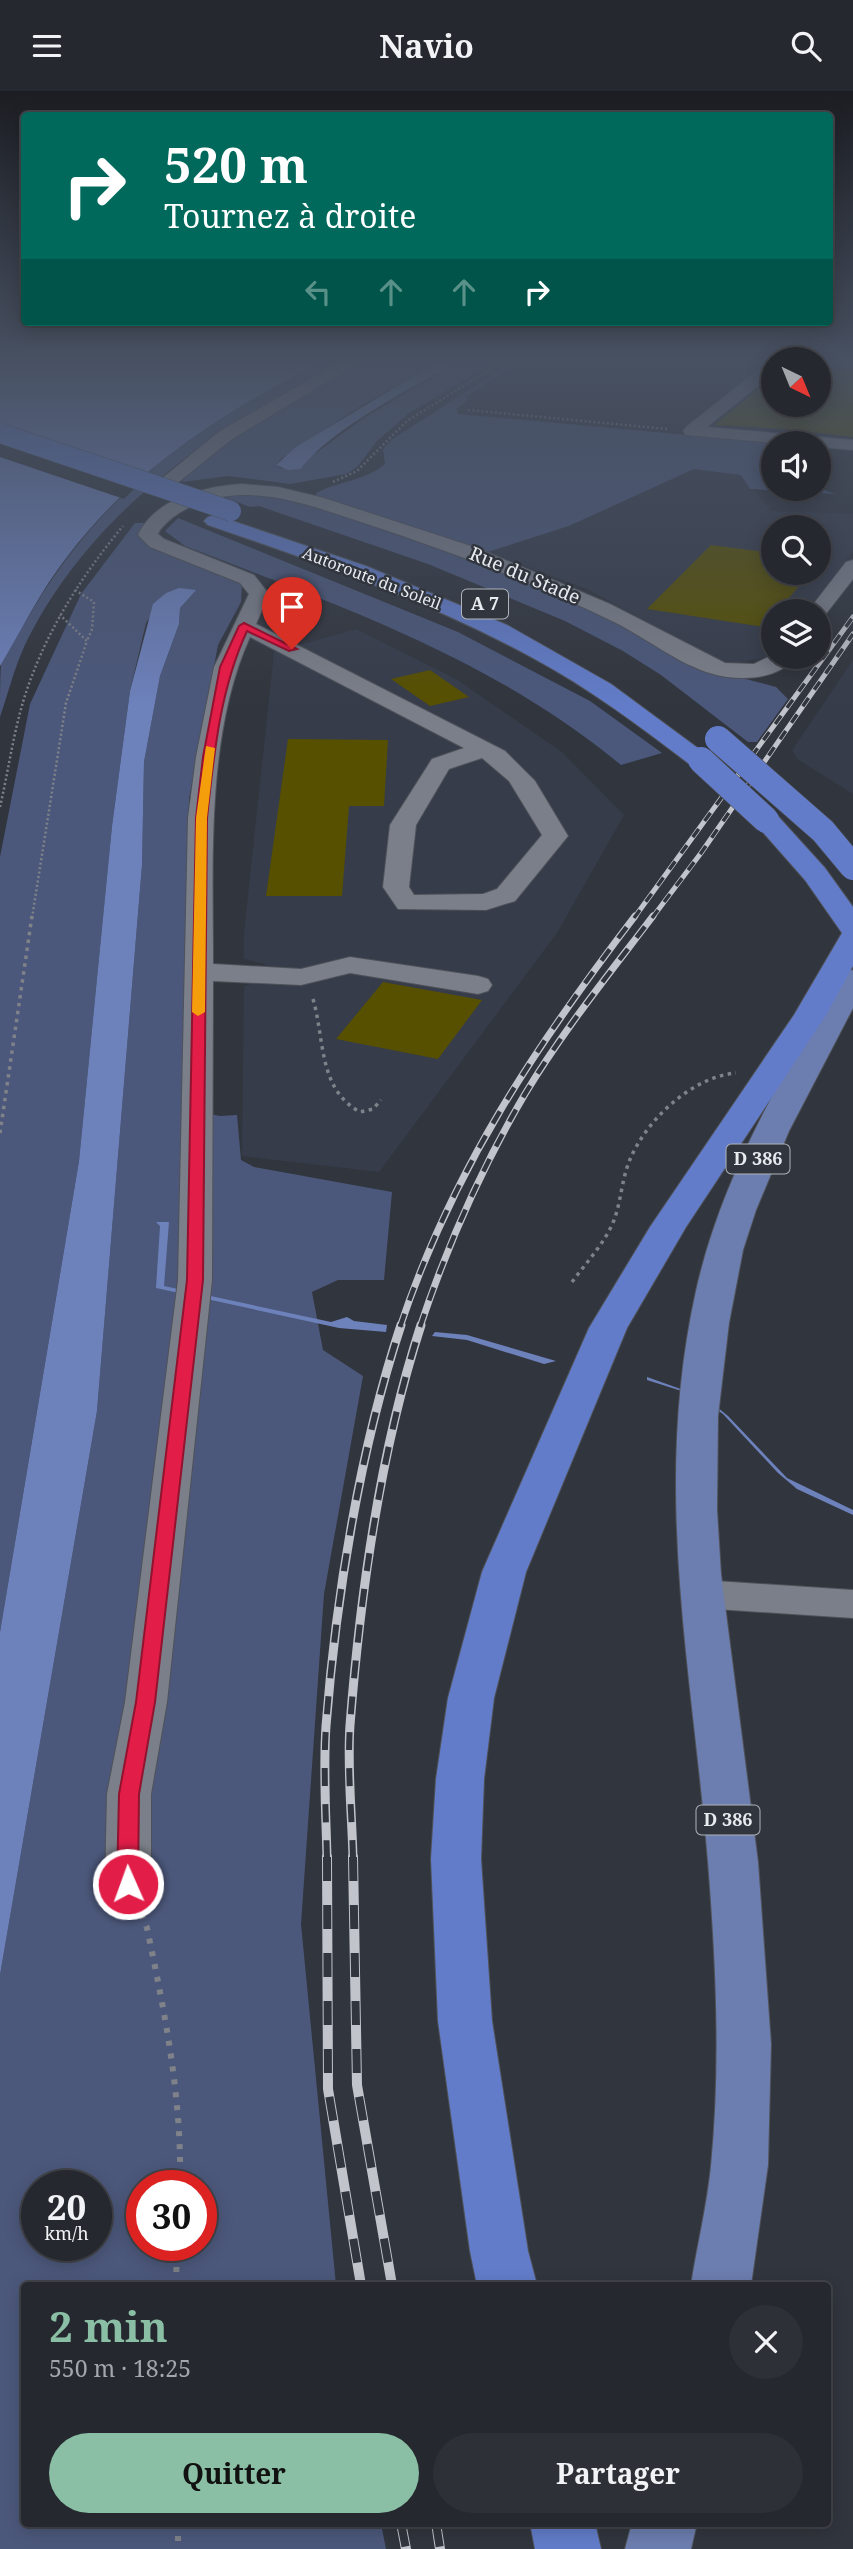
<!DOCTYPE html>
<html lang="fr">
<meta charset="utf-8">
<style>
:root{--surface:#25282e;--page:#2d3036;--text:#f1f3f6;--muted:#a3a6aa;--line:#42444a;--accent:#8abfa5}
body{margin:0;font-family:"Noto Serif",serif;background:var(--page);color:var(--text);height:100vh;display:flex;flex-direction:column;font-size:26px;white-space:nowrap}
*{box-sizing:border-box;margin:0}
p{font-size:23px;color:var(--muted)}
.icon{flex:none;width:38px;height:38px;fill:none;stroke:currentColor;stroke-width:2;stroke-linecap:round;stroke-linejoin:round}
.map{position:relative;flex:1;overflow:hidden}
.sheet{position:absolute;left:21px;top:2191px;width:810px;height:245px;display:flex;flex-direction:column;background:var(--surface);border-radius:7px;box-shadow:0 4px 18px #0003,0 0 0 2px var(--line)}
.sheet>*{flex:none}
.top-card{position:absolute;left:21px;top:21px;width:812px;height:214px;border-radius:7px;box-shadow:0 4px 18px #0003,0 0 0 2px var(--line);background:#00695c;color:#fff;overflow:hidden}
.needle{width:46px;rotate:137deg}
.fabs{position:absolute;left:761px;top:256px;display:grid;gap:14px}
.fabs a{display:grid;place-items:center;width:70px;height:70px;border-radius:50%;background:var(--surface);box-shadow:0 4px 18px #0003,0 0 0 2px var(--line);font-size:35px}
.speed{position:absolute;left:21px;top:2079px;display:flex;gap:14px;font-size:35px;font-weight:700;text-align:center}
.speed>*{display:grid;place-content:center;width:91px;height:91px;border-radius:50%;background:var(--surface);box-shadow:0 4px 18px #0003,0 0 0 2px var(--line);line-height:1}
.speed small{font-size:18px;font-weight:400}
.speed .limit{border:10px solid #d22;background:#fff;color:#111}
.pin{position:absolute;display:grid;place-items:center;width:60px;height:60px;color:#fff;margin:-72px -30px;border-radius:50% 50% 50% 0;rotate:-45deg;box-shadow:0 0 7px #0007}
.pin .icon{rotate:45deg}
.me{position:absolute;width:77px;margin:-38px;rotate:358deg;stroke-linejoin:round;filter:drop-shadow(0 0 5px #0008)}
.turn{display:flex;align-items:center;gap:24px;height:147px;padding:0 28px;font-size:32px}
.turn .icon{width:91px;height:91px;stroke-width:2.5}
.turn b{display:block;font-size:49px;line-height:60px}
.lanes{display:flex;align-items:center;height:66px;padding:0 28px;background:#0003;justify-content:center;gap:35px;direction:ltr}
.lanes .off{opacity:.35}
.round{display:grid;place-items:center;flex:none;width:74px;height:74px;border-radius:37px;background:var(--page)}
.head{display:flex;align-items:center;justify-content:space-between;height:119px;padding:0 28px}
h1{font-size:42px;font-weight:700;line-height:52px;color:var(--accent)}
.primary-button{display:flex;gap:14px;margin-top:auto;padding:14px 28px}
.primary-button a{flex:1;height:80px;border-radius:42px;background:var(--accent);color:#111;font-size:28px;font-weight:700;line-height:80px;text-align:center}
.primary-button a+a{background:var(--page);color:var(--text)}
header{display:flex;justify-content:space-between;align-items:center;height:91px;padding:0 28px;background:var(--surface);font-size:32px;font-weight:700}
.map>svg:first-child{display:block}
.built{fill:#363c4a;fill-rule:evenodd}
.green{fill:#4c587b;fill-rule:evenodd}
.water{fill:#6d81bb}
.pier{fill:#31353d}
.building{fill:#575000}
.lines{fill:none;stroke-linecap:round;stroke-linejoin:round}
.minor-casing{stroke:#4f5259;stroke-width:2}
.major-casing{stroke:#4f5259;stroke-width:2}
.highway-casing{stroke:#4f5259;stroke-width:2}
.path-far2{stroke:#7f8289;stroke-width:2.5;stroke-dasharray:2 2.5;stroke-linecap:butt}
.path-far1{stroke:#7f8289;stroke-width:3.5;stroke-dasharray:3.5 4.5;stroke-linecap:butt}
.path{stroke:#7f8289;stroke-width:6;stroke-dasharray:5 8;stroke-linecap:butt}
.minor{fill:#7b7f89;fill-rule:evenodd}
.major{fill:#6c7daf;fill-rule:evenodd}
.highway{fill:#627cc9;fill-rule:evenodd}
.rail-far3-casing{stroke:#c1c4ca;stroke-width:5}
.rail-far2-casing{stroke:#c1c4ca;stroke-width:7}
.rail-far1-casing{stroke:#c1c4ca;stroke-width:9}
.rail-casing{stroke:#c1c4ca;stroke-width:10}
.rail-far3{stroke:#31353d;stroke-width:3.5;stroke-dasharray:10;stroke-linecap:butt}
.rail-far2{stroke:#31353d;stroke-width:4.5;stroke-dasharray:14;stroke-linecap:butt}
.rail-far1{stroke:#31353d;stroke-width:6;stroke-dasharray:18;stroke-linecap:butt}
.rail{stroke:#31353d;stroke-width:8;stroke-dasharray:24;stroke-linecap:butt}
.highway-bridge-far1-casing{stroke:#4f5259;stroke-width:21;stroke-linecap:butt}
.highway-bridge-casing{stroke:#4f5259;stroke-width:27;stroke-linecap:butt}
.highway-bridge-far1{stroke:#627cc9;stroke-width:20}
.highway-bridge{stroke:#627cc9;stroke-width:26}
.route{fill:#e11d48;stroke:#92132f;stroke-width:2}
.slow{fill:#f59e0b}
.labels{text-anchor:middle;stroke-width:5;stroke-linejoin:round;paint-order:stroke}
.far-street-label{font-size:16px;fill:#e7eaef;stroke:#31353d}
.shield{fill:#31353d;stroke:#b0b4ba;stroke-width:2}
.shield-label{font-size:18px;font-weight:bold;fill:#e7eaef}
.street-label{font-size:19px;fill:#e7eaef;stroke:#31353d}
</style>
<header><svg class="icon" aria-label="menu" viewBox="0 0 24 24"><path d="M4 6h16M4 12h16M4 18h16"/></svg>Navio<svg class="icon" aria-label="search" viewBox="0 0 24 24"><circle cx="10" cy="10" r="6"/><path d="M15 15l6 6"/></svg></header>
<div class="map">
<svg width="853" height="2458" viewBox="0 0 853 2458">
<rect width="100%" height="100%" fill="#31353d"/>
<path class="built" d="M694,378L742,384L771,420L853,423V460L806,520H774L773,558L766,566L733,573L722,572L587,498L488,461L569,435ZM774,436H819V481H774Z
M356,538L456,588L562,661L624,724L557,842L379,1081L242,1065L244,895L265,889V873L244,868V842L274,561Z
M853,569V703L797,668L792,659Z"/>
<path class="green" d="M323,270H344C216,335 88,422 24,556C14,578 8,603 0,626C0,611 0,587 1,573C8,554 23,536 33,518C106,396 200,334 323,270Z
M364,270H439L354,319L281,368L276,374L280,377L301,378L309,367L364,327L460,270H496L409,322L377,350L358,375L347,383L290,393L229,385L182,391L187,381L254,332Z
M514,270H524L466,305L468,309L457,317L458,323L774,352V397L821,398L835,403L750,398L741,384L694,378L569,435L488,461L317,407L316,402C338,390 365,390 385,373L383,358L391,349Z
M242,404C287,405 328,420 371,433C499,472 618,531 738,586L776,596L788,608L757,651H748L661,584L623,560L565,530L428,473L259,415L250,416L224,406Z
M178,427L458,541L590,610L662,662L621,674C492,567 338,514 185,455L165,440Z
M135,432H147L142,439L242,492L241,511L218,554L189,708L186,1018L220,1025L237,1024L241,1069L254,1076L392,1101L384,1189H338L312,1201L323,1259L363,1285L324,1503L301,1833L336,2194H24V2432L381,2433L386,2458H0V1884L97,1320L142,774L144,671L160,585L179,533L180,517L195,499H178L166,502L146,532L130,600L112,735L79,1070L0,1541V766L30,613L81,503ZM37,2095H96V2154H37ZM142,2095H201V2154H142Z"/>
<path class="water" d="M0,270H323C226,320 134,377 67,466C41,499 22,538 0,575Z
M439,270H460C415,295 330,338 301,378L288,379L276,374L296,356Z
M179,497L196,499L180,517L179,533L160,585L144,671L142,774L97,1320L0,1884V1541L79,1070L112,735L130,600L153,513L166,502Z
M156,1131H169L164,1195L331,1231L347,1226L354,1230L387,1234L386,1241L339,1237L156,1197L160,1135Z
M435,1241L467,1244L556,1270L544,1273L467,1249L432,1245Z
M647,1286L706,1307L728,1325L787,1387L853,1419V1424L797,1398L778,1382L723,1323L694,1304L647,1289Z"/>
<path class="pier" d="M0,333L149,383L124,408L0,366Z"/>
<path class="building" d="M819,270H853V346L786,338L714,334L774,286V313H819Z
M711,454L774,462V481H811L778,520H774L764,536L647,518Z
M430,579L469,606L430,615L391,588Z
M288,648L388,649L384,715H349L342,805H266Z
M383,891L482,909L438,968L336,948Z"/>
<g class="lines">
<defs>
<path id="minor" d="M342,270H362L232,348L170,398L163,400L154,394L220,340Z
M774,270V282L707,336L853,349V359L819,356V352H774L686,344L683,340L686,336L768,271Z
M242,393L278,396L324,407L477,457L610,513L725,572L754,573L774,563L796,565C779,590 738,590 713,583C677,573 647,547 614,531C533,491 449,460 364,432C324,419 283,403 240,404C212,405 178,416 160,439L158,443L164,448L254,484L269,503L256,533L505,660L535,690L568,745L515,810L486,819L398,818L383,796L390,734L432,668L464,657L250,546C206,642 213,770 213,873L301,878L350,866L478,885L488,888L492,894L488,900L478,903L350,882L301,894L213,890L212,1189L167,1611L151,1703V1793L144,1806L128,1811L112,1806L105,1793L107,1703L125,1611L178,1189L188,727L196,666L214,576L249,503L240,492L150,456L138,444C155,407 206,395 242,393ZM482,667L509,690L542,744L497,798L483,803L414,804L409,796L416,734L449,678Z
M853,469V488L825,524L819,526V520H808L846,471Z
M701,1489L853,1499V1527L701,1517L687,1513L681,1503L687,1493Z"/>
<path id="major" d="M853,879V917L789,1040L756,1119L743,1159L729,1232L718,1325L717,1419L721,1483L758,1771L771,1953L768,2074L751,2194H691C697,2155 707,2115 711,2075C721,1974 716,1872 708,1771C692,1576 652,1397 696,1200C721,1087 781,988 837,888L842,881Z
M632,2432H697L691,2458H625Z"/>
<path id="highway" d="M215,424L366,475L507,534L611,593L714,669L710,675H692C641,636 589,597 533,567C430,511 319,472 208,434L204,430L208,426Z
M766,721L776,723L825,777L853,816V875L826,924L686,1136L627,1237L526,1481L494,1607L484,1688L481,1768L492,1930L528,2160L537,2194H477L470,2160L438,1930L431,1768L436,1688L448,1607L482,1481L589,1237L650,1136L794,924L842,842L805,789L752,729L756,723Z
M530,2432H595L601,2458H535Z"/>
</defs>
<use href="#minor" class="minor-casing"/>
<use href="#major" class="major-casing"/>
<use href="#highway" class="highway-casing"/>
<path class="path-far2" d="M374,280L392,270
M468,319L667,338
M333,391L357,380L407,330L504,270
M75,499L94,511L92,538L87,550
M0,716C8,681 13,645 23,611C43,545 79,488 123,435
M32,827L66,612L87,550L60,524"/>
<path class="path-far1" d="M313,908C325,949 318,998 360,1021L373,1018L381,1009
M0,1042L32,825
M572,1191C586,1172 602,1155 612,1134C621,1114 621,1091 629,1071C645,1030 691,986 736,982"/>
<path class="path" d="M141,1823L147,1837C165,1923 182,2007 180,2095
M176,2194L177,2154
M178,2432V2458"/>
<use href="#minor" class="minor"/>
<use href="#major" class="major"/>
<use href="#highway" class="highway"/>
<defs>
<path id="rail-far3" d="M634,827L853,526
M652,827L701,762L853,543"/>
<path id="rail-far2" d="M400,1236C453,1078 535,956 635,825
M420,1236C447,1155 482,1076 525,1003C562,941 609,883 653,825"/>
<path id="rail-far1" d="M327,1767C326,1724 323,1678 326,1635C336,1505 360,1358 401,1234
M353,1767C352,1724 347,1678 350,1634C360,1505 381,1357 421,1234"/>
<path id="rail" d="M327,1766L328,1998L361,2194
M353,1766L357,1994L392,2194
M401,2432L406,2458
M436,2432L440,2458"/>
</defs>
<use href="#rail-far3" class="rail-far3-casing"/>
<use href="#rail-far2" class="rail-far2-casing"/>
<use href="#rail-far1" class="rail-far1-casing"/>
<use href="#rail" class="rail-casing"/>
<use href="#rail-far3" class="rail-far3"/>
<use href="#rail-far2" class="rail-far2"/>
<use href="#rail-far1" class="rail-far1"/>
<use href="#rail" class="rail"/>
<defs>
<path id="highway-bridge-far1" d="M0,342L231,420"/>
<path id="highway-bridge" d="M718,648L823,740L853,776
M701,669L766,729"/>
</defs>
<use href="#highway-bridge-far1" class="highway-bridge-far1-casing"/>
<use href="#highway-bridge" class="highway-bridge-casing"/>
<use href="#highway-bridge-far1" class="highway-bridge-far1"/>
<use href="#highway-bridge" class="highway-bridge"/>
</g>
<linearGradient id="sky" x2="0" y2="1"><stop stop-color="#1b1d22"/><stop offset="0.44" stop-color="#485162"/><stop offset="1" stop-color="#485162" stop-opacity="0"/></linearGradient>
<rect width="853" height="615" fill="url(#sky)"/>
<path class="route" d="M244,532L297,558L289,560L247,540C220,598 214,663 207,727L203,1189L155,1611L139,1703L138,1793L135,1799H120L117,1793L119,1703L136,1611L187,1189L196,727L203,666L220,576L239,535Z"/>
<path class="slow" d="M206,655L215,657L207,727L205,921L198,925L192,921L196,727Z"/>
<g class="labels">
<g class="far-street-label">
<text transform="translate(372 487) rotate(21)" y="6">Autoroute du Soleil</text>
</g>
<g class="shield">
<rect x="462" y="498.5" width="46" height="29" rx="5"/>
<rect x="726.5" y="1053.5" width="63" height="29" rx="5"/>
<rect x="696.5" y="1714.5" width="63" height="29" rx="5"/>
</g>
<g class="shield-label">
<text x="485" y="519">A 7</text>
<text x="758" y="1074">D 386</text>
<text x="728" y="1735">D 386</text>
</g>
<g class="street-label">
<text transform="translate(525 484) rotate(23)" y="7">Rue du Stade</text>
</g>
</g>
</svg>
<div class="fabs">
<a><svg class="needle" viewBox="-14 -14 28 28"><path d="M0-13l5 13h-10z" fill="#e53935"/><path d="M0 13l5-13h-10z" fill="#a3a6aa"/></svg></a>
<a><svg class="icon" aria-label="sound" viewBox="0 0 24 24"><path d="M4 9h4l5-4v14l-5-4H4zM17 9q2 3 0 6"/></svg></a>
<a><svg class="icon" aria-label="search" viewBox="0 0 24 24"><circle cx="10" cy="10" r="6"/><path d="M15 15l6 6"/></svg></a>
<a><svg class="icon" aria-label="layers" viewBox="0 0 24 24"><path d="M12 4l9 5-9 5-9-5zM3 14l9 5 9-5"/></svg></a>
</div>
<div class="speed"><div>20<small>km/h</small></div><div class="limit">30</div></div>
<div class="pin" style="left:292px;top:558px;background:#d93025"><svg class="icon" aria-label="arrive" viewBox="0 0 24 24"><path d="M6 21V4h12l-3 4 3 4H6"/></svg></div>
<svg class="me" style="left:128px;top:1793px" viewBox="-20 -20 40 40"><circle r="17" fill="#e11d48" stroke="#fff" stroke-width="3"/><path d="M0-11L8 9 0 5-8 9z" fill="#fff"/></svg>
<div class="top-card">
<div class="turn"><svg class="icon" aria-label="right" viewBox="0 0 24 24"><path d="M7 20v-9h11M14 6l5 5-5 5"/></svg><div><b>520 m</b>Tournez à droite</div></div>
<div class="lanes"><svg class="icon off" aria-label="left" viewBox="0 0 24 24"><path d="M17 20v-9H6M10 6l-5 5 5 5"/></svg><svg class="icon off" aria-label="ahead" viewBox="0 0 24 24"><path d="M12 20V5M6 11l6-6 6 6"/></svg><svg class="icon off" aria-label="ahead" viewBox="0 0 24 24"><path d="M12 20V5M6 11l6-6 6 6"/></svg><svg class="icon" aria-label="right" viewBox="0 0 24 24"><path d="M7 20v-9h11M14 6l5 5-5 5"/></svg></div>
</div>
<section class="sheet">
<div class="head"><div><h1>2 min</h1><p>550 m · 18:25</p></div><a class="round"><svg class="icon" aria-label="close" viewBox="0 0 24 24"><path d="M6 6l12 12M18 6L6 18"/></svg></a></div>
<div class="primary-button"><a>Quitter</a><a>Partager</a></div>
</section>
</div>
